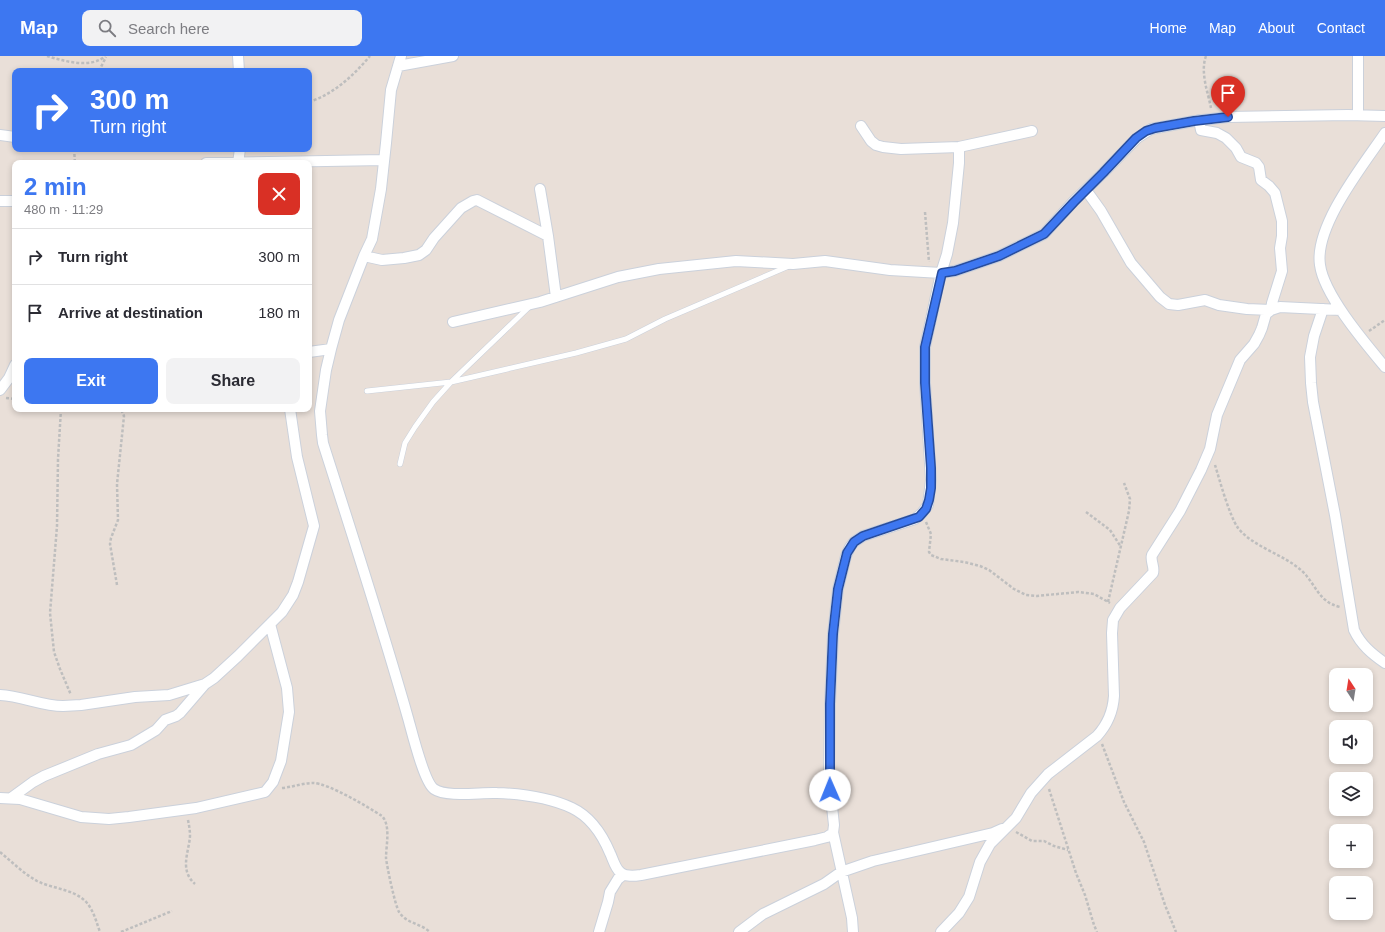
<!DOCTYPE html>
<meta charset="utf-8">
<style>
:root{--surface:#fff;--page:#f2f2f3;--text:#2b2b33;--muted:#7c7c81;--line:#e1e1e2;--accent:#3d77f1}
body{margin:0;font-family:Arial,sans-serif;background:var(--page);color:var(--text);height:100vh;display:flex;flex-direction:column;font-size:15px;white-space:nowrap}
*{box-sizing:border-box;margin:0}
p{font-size:13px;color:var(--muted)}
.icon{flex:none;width:22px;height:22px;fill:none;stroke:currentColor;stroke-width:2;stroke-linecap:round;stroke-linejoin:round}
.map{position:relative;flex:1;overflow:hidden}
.details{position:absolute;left:12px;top:104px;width:300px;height:252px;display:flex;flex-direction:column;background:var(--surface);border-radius:8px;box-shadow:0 2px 6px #0003}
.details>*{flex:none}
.top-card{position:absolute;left:12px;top:12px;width:300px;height:84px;border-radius:8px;box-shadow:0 2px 6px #0003;background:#3d77f1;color:#fff;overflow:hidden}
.needle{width:26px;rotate:348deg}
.fabs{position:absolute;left:1329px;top:612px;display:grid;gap:8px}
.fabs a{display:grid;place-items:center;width:44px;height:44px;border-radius:8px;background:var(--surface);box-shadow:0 2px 6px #0003;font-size:20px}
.pin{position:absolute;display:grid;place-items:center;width:34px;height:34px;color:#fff;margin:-41px -17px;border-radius:50% 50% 50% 0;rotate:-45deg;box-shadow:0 0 4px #0007}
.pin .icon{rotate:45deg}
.me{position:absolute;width:44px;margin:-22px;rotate:359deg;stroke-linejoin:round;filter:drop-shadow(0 0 3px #0008)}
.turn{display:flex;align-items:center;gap:14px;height:84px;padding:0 12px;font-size:18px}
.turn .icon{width:52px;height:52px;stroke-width:2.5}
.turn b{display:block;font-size:28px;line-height:34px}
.round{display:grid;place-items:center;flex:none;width:42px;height:42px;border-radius:8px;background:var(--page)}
.head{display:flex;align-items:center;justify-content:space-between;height:68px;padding:0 12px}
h1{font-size:24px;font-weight:700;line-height:30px;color:var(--accent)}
.primary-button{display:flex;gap:8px;margin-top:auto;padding:8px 12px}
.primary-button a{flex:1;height:46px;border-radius:8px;background:var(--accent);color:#fff;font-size:16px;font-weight:700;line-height:46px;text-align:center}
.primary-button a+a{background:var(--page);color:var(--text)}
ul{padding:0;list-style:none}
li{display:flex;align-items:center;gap:12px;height:56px;padding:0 12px;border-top:1px solid var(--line)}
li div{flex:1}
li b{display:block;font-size:15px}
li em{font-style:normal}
header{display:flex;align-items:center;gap:24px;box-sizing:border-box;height:56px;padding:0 20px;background:var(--accent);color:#fff}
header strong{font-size:19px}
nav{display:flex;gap:22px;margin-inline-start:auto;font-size:14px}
.search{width:280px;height:36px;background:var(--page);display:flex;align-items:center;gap:10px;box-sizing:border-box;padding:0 14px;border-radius:8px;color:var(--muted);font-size:15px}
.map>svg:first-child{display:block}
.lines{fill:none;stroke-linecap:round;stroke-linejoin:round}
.service-casing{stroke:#cbd1db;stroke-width:6}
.minor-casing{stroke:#cbd1db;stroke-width:12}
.path{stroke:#bebebe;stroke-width:2.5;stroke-dasharray:3 2;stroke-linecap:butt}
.service{stroke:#fff;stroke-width:5}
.minor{stroke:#fff;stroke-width:10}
.route-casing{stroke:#284d9d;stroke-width:10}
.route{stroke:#3d77f1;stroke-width:7}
</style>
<header>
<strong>Map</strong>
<div class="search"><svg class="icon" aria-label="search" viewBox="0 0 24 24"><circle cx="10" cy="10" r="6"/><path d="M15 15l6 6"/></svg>Search here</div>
<nav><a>Home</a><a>Map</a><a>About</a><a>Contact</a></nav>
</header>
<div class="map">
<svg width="1385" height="876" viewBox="0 0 1385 876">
<rect width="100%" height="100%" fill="#e9dfd8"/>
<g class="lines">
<defs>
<path id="service" d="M367,335L451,326L576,297L626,283L665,263L789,210
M400,408L405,387L415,371L433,346L451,326L530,250"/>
<path id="minor" d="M238,0L239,15
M401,0L391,34L386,87L381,133L372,183L364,200L339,264L331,293L326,314L320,355L322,379L323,387C352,478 382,570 408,662C412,676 424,726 434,733C447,742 482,736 497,737C523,738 548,741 572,752C591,761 602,778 610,797C613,803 615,812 620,816C625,821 634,820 641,819L815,784L827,781L833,777L834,769L829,723L830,648L833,578L838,533L846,500L850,491L854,486L863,480L915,463L922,457L928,449L931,424L925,327V291L941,217L947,198L953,167L959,107V91
M1358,0V59
M398,10L453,0
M861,70L871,85L876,89L883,91L901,93L959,91L1032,75
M1385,77C1364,108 1314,170 1320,209C1324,239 1365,287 1385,311
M0,79L15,81
M206,107L384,104
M238,107L240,93
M540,133L548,180L556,241
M1086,134L1101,155L1131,207L1160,241L1169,248L1178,249L1205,244L1219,249L1247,253L1271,254L1272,247L1282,215L1280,192L1282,180V165L1275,137L1269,130L1261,124L1259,111L1256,107L1241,101L1236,92L1226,82L1217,77L1201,74L1199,64
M0,145H15
M364,200L382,204L404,202L419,199L426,194L434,182L461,152L473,145L477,144L548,180
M1323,253L1314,280L1310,301L1311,327L1313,346L1335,459L1354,574C1361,589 1372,598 1385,607
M453,266L540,246L618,221L659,213L736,205L793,208L825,205L890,214L941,217L955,215L999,200L1044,178L1073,146L1103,117L1137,82L1151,73L1194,65L1228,61L1348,59L1385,60
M309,296L331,293
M0,334L9,322L15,309
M0,639C22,640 42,650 63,650L81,649L135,641L169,639L205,628L214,622L238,600L282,556L293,539L298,526L314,470L297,401L290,353
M0,742L20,743L81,761L109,763L129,761L196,752L265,736L273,726L281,705L289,656L287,632L270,568
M11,742L33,726L44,720L98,698L131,689L156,674L165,664L176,660L180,657L205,628
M833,776L852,862L853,876
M599,876L608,846L610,836L618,823L623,819
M739,876L763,858L824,828L841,816L873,805L993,777L1002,773
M941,876L959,857L969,841L980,806L990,788L1016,762L1031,737L1048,718L1097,680C1108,668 1113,656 1114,640L1112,577L1113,564L1120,552L1153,517C1155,511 1150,505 1152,499L1180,455L1201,414L1210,393L1217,359L1240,304L1254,288L1259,279L1262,272L1266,258L1271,254L1280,251L1341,254"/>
</defs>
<use href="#service" class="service-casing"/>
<use href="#minor" class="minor-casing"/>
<path class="path" d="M47,0C63,5 92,13 105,0
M1206,0C1200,16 1208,37 1211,52
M99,15L106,1
M309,46C334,38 354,19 370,0
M74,93L75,107
M925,156L929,206
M1369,275L1385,264
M6,342L15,343
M61,353L58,403L57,470L50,557L54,596L60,613L71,639
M1215,409C1220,425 1229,459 1238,472C1253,491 1285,499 1302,515C1316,528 1318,546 1340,551
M1086,456L1110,474L1121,491
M926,466L931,478L929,496L931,499L941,503L964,506L980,510L989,514L1014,533L1026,539L1037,540L1078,536L1094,538L1110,547
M117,529L110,488L111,482L118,464L117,428L124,360L121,353
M1108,546L1129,455L1130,443L1124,427
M1102,688L1124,746L1144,786L1165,849L1176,876
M282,732C293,731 303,727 313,727C328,727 368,751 382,760C391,770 386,789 386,802C387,811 395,849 399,856C407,868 420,867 430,876
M1049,733L1076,817L1085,839L1094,869L1097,876
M188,764C189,769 190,774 190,780C189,796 179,814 195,828
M1016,776L1032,785H1044L1054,790L1068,794
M0,796C12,806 23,817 37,825C55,834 81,833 91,853C95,860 97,868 100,876
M121,876L172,855"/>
<use href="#service" class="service"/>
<use href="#minor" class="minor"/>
</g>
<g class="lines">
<defs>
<path id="route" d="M830,734V648L833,578L838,533L847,497L854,486L863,480L919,461L926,453L929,444L931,432V412L925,327V291L942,217L955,215L999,200L1044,178L1074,146L1103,117L1136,82L1146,75L1155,72L1194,65L1228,61"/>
</defs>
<use href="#route" class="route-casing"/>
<use href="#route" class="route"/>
</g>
</svg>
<div class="fabs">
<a><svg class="needle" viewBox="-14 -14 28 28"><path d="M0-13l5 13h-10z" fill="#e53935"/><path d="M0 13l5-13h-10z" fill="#7c7c81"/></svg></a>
<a><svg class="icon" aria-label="sound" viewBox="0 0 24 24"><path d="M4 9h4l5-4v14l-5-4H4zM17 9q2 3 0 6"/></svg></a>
<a><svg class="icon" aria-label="layers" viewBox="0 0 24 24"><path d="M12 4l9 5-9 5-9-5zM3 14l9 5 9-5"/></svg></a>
<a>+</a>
<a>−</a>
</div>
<div class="pin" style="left:1228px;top:61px;background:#d93025"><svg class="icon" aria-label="arrive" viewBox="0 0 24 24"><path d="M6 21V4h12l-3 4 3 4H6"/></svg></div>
<svg class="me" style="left:830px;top:734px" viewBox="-20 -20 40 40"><circle r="19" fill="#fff"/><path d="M0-13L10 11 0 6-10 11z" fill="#3d77f1"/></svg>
<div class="top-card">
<div class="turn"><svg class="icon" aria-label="right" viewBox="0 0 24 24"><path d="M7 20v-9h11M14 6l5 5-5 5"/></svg><div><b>300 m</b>Turn right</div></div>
</div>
<section class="details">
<div class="head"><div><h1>2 min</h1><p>480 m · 11:29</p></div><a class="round" style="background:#d93025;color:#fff"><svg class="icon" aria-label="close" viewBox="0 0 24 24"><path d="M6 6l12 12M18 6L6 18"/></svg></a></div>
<ul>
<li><svg class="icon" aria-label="right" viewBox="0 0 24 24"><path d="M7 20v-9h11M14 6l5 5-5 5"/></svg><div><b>Turn right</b></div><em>300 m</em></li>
<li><svg class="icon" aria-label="arrive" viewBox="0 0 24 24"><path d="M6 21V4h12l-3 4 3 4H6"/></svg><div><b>Arrive at destination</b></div><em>180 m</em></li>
</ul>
<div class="primary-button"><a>Exit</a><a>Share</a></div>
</section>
</div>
